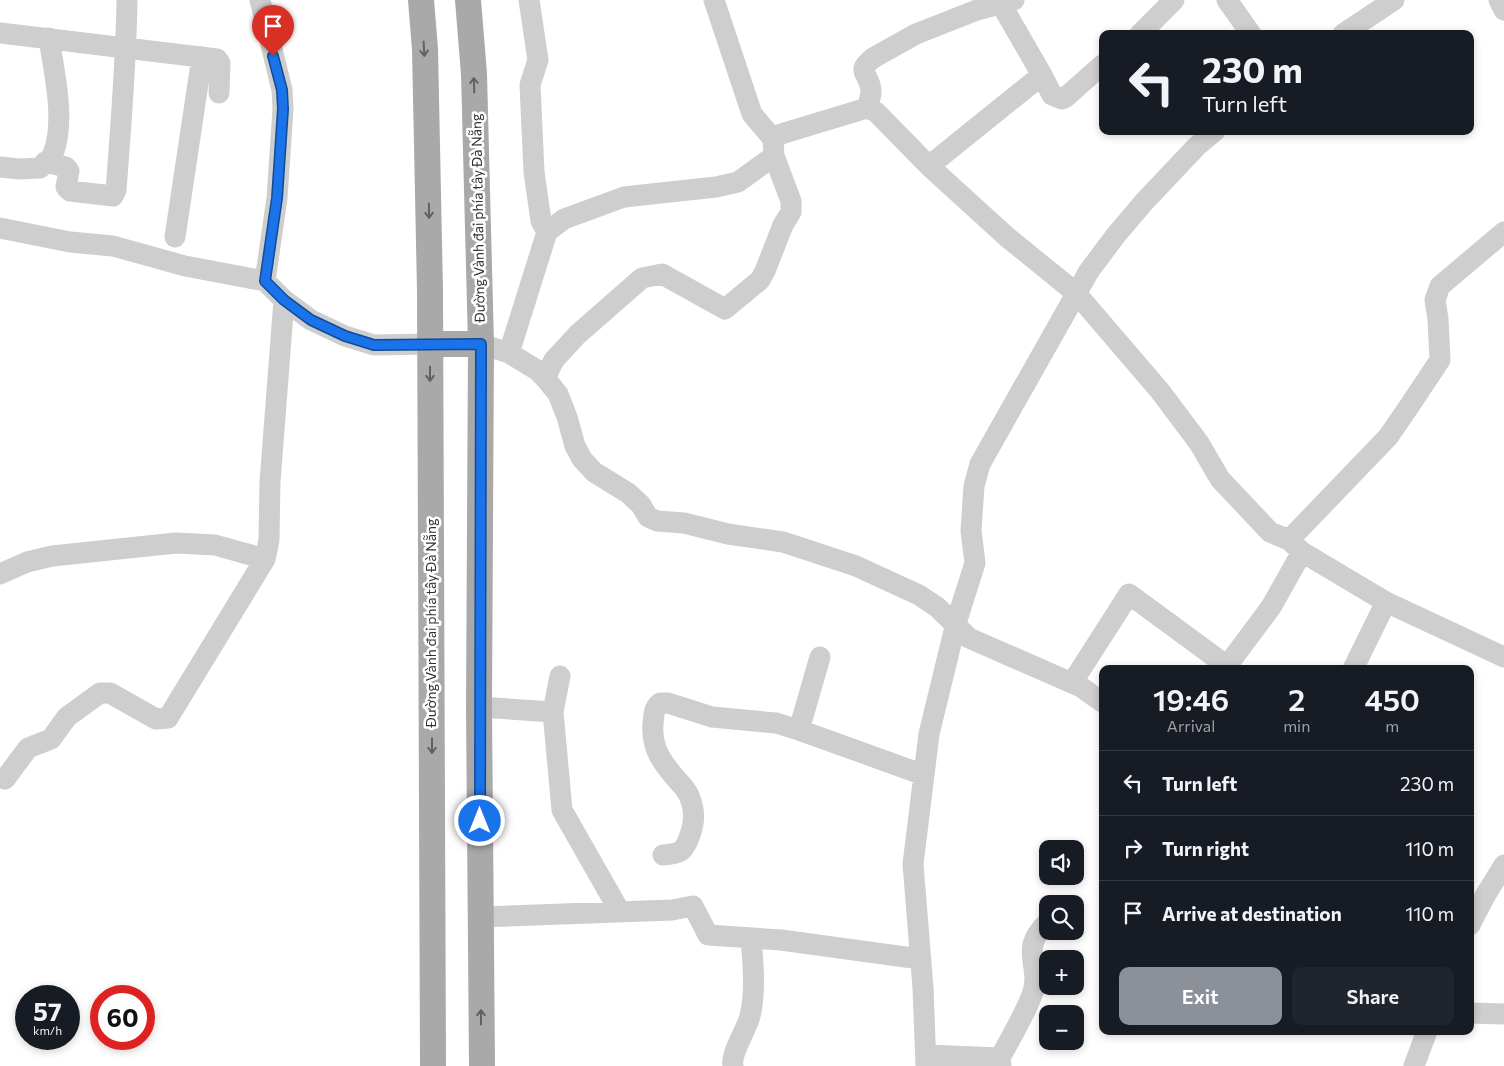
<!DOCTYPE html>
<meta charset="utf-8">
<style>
:root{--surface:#171b24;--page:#20242c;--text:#f1f3f6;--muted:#9ea1a6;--line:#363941;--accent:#8c9099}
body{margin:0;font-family:Commissioner,sans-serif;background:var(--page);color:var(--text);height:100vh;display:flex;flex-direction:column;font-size:19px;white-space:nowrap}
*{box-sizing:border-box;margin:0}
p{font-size:16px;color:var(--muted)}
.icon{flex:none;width:28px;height:28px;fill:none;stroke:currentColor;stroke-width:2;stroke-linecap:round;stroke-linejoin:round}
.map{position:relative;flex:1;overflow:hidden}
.details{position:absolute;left:1099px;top:665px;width:375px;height:370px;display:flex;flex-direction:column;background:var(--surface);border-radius:10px;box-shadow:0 2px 8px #0003}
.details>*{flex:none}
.banner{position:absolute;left:1099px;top:30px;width:375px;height:105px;border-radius:10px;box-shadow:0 2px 8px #0003;background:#171b24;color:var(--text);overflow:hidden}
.buttons{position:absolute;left:1039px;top:840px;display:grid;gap:10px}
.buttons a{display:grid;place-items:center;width:45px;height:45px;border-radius:10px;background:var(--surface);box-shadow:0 2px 8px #0003;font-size:25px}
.speed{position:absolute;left:15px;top:985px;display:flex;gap:10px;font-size:25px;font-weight:700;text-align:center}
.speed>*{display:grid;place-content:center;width:65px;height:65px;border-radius:50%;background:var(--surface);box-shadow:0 2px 8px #0003;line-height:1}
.speed small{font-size:12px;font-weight:400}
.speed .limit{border:8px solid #d22;background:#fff;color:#111}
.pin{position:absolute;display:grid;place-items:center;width:42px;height:42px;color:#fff;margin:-51px -21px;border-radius:50% 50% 50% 0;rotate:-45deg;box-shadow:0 0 5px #0007}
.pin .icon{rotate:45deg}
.me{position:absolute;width:55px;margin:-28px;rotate:0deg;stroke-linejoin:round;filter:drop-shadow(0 0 4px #0008)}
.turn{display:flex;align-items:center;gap:18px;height:105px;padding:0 20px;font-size:22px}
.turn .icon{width:65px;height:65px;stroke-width:2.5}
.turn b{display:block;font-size:35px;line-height:42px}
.eta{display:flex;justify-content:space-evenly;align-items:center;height:85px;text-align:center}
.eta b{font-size:30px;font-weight:600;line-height:35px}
.button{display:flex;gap:10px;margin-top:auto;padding:10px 20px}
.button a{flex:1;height:58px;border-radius:10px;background:var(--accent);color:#fff;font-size:20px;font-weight:600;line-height:58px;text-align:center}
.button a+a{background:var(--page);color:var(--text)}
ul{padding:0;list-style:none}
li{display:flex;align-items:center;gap:15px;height:65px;padding:0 20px;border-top:1px solid var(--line)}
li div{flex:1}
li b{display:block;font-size:19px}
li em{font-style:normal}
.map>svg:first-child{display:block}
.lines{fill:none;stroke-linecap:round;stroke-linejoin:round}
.minor{stroke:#cecece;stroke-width:21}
.major{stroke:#a9a9a9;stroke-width:26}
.oneway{stroke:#616161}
.route-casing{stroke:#114b97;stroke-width:12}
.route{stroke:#1a73e8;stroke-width:9}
.labels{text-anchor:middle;stroke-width:5;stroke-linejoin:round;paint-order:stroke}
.street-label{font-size:14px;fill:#313131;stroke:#fff}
</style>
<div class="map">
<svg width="1504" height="1066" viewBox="0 0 1504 1066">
<rect width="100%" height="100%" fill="#fff"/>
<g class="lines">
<path class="minor" d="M260,0L282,90L283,109L277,198L265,281
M714,0L752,114L773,139L781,134L867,108L876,112L929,166L1007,237L1076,293L1160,391L1199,443L1220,479L1270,532L1289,540L1302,552L1386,602L1504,657
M1227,0L1251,34
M1499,0L1504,10
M0,33L217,59L220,63L219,93
M1140,34L1174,0
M1343,34L1394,0
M1042,75L1052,95L1062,99L1066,97L1102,65
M867,108C869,101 873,93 870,85C866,71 857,71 873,58L916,34L977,10L1014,0
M45,162L66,167L69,171L66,187L70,191L113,196L116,190C121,127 126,64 127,0
M929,166L1042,75L1001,4
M0,167L19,169L40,168C44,164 51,159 53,154C66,120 54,73 49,38
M0,228L70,242L113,246L185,266L265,281L284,300L311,320L345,336L374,345L430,344
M547,232L564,219L624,197L716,187L738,182L774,156
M175,237L202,57
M481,344L509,353L537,370L545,378L558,394L567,417L575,446L582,459L594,472L628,493L641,505L648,517L657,521L684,523L728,534L783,542L856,566L919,595L937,607L969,638L1081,687L1102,702
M509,353L547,232L541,221L534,172L530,85L538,60L529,0
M545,378L554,360L577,335L642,278L662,274L725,309L760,280L765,271L783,225L791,212V201L774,156L773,139
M1289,540L1388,437L1408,408L1440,360L1438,319L1435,300L1440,286L1504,232
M0,574L27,562L52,556L176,543L215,545L265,559
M1353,669L1386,602
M1072,683L1129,594L1227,666L1271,607L1302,552
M479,707L553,712L562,810L620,912
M553,712L560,676
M799,730L820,657
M5,779L28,748L51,739L67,717L100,693H110L156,719L168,718L265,559L269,540L270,482L284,300
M663,855C680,853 684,853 690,835C694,824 695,812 691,801C689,793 684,787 679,782C663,764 651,749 653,724C654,716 653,709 660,703H668L712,717L776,723L799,730L924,775
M481,917L672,910L693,906L708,935L781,940L920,959
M1470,925L1485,896L1504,865
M1470,1013L1504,1014
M926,1055L1000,1058
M733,1066C730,1054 747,1029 750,1016C756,991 753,963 751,938
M926,1066L923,988L913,864L929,734L956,623L975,563L971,531L974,486L980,464L1089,271L1116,235L1144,202L1197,146L1215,131
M1001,1066L1000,1058C1011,1037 1024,1016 1032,995C1043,966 1017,950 1048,922
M1414,1066L1427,1031"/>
<path class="major" d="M421,0L425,49L430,291L433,1066
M468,0L474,74L481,344L479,707L482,1066
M430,344H481"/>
</g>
<defs><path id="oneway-shaft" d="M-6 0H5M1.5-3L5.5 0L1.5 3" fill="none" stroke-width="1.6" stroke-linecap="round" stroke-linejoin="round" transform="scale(1.25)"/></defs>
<g class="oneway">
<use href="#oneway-shaft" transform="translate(424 49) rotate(87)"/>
<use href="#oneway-shaft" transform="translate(474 85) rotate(-92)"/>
<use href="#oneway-shaft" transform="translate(429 211) rotate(89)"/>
<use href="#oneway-shaft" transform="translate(430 374) rotate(90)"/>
<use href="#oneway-shaft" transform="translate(432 746) rotate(90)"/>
<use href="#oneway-shaft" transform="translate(481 1017) rotate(-90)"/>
</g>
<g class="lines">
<defs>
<path id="route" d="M273,56L282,90L283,109L277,198L265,281L284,300L311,320L345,336L374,345L481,344L480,821"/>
</defs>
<use href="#route" class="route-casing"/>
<use href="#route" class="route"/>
</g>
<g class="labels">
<g class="street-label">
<text transform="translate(478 218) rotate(-91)" y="5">Đường Vành đai phía tây Đà Nẵng</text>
<text transform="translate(431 623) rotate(-90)" y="5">Đường Vành đai phía tây Đà Nẵng</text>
</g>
</g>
</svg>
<div class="buttons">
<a><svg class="icon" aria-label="sound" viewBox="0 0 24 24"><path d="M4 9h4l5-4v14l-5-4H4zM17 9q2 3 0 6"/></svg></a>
<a><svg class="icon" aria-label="search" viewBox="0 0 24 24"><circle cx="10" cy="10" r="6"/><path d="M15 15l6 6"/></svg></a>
<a>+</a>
<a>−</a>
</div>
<div class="speed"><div>57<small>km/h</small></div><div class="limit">60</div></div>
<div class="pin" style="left:273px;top:56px;background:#d93025"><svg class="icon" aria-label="arrive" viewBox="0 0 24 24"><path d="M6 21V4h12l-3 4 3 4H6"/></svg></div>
<svg class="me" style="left:480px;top:821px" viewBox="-20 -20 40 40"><circle r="17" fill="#1a73e8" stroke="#fff" stroke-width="3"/><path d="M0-11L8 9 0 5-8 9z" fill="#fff"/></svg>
<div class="banner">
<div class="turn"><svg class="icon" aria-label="left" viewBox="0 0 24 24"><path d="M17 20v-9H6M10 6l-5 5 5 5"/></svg><div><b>230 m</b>Turn left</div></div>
</div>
<section class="details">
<div class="eta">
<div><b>19:46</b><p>Arrival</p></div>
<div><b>2</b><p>min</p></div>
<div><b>450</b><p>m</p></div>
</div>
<ul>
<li><svg class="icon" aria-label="left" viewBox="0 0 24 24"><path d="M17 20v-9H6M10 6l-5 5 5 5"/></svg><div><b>Turn left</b></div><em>230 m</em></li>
<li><svg class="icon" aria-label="right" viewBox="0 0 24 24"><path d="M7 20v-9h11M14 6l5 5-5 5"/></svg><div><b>Turn right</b></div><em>110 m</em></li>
<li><svg class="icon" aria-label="arrive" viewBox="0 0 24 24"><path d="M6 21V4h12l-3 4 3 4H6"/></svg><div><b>Arrive at destination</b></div><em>110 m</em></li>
</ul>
<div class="button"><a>Exit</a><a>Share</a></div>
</section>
</div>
